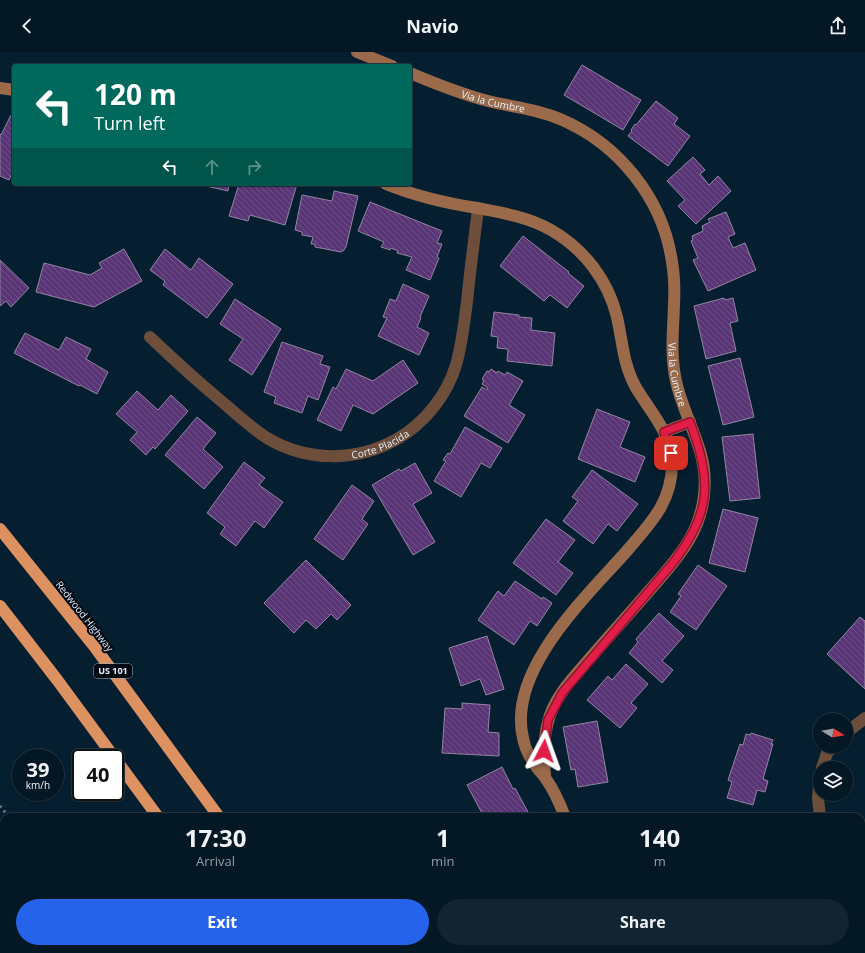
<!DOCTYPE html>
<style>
:root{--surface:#041725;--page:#122432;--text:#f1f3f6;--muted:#979fa7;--line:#253642;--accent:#2563eb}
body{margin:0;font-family:"Open Sans",sans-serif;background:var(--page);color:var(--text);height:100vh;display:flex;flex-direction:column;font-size:15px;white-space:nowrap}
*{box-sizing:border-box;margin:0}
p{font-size:13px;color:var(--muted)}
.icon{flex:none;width:22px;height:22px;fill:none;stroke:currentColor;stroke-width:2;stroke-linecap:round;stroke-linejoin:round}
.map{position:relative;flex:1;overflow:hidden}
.side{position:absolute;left:0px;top:761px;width:865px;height:140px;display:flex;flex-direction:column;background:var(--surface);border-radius:12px 12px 0 0;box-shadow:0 1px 3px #0004,0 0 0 1px var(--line)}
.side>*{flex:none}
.hud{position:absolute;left:12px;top:12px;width:400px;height:122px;border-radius:4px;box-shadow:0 1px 3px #0004,0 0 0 1px var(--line);background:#00695c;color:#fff;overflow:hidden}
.needle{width:26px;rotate:101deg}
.buttons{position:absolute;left:813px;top:661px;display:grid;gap:8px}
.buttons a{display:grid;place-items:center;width:40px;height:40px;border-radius:50%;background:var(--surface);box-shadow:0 1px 3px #0004,0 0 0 1px var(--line);font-size:20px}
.speed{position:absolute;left:12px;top:697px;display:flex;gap:8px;font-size:20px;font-weight:700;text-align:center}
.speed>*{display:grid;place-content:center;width:52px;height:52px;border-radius:50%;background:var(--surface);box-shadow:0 1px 3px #0004,0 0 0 1px var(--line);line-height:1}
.speed small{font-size:10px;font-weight:400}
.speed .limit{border:2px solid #111;border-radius:6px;background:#fff;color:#111}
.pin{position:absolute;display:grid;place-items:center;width:34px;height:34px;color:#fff;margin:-17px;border-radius:8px;box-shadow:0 2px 6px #0006}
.me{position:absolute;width:44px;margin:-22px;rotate:4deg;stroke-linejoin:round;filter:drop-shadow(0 0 3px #0008)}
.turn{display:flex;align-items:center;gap:14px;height:84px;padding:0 16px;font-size:18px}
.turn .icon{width:52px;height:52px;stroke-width:2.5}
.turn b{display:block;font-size:28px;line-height:34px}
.lanes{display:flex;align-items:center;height:38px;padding:0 16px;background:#0003;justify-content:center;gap:20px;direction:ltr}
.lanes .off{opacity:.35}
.eta{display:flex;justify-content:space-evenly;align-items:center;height:68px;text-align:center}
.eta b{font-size:24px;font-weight:700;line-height:28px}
.button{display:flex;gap:8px;margin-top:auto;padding:8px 16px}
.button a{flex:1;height:46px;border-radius:24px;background:var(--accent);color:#fff;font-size:16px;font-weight:700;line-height:46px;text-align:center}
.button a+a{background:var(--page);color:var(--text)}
header{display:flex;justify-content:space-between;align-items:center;height:52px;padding:0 16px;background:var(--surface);font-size:18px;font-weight:700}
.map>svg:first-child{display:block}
.grass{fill:url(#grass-dots)}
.building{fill:url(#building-back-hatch);stroke:#9384a2}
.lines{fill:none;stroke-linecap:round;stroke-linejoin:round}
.street{stroke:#6c4e3b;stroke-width:12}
.secondary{stroke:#9a6a4b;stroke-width:12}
.highway{stroke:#dd9160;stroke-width:12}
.rail{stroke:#697e8d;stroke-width:3;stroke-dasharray:2 4;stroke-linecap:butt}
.route-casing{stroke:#92132f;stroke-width:10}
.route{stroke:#e11d48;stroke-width:7}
.labels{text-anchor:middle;stroke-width:4;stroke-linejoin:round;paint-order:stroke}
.shield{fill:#020810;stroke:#a0acb7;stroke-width:1}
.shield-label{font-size:9px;font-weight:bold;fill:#e3f2fe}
.street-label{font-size:10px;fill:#e3f2fe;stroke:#020810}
</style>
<header><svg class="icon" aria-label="back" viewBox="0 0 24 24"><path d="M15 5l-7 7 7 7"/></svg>Navio<svg class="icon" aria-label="share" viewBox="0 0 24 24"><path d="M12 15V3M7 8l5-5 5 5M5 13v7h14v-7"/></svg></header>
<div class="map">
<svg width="865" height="901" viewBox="0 0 865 901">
<defs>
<pattern id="grass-dots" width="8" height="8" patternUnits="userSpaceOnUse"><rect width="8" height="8" fill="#003e0c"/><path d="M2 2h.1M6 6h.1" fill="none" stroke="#255a30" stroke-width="1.8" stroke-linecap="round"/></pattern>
<pattern id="building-back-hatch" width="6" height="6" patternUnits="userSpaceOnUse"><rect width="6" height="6" fill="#593576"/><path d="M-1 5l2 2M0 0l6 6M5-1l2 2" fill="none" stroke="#71538b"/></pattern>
</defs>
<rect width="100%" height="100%" fill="#051f31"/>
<path class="grass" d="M56,897H198L201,901H57Z"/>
<path class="building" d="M582,13L641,48L623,78L564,43Z
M656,49L678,66L674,72L690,84L668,114L628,84L632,79L631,78L635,72L636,73Z
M11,63L14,65V117L9,128L0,124V82L1,83Z
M693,105L705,118L700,122L709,133L718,124L731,139L696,172L678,154L685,148L667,129Z
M197,132H229L228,139Z
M239,132H297L285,173L250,163L248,169L229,164Z
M334,139L358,144L346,195L344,198L341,200L315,195V192H311L313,185L302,183V180L295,178L302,143L332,149Z
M370,150L442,179L437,191L442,192L437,205L439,206L430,228L406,218L412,205L397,201L398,199L391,196L390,198L381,195L384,190L358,179Z
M726,160L735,182L728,185L733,196L745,191L756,218L708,239L693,208L698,206L691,189L693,188L692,184L703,179L702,174L710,170L708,167Z
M523,184L569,220L568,221L584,234L567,256L550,243L544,249L500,214Z
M124,197L142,229L94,255L36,240L44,211L90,223L102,216L99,211Z
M165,197L191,218L199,206L233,232L207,266L163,233L165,229L150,218Z
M0,208L29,236L11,255L6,249L0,254Z
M403,232L429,244L420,265L421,266L417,275L429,281L419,303L378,284L387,266L383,265L390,247L396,249Z
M724,246L725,248L733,246L738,269L730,271L736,299L706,307L694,254Z
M235,247L281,277L252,323L229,308L243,287L220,272Z
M494,260L519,263V265L532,266L531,278L555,281L552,314L507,309L508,297L497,296L498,285L491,284Z
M25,281L59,298L66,285L91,297L86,307L108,320L97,342L80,333L79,334L14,301Z
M282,290L323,304L320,312L330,315L318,348L308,344L302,361L274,351L276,345L264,340Z
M740,306L754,365L723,373L708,314Z
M403,308L418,331L373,362L353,353L341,379L317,368L333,335L336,337L346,317L373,329Z
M491,317L497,321L498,319L505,323L507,320L523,329L509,353L525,363L508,391L464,364L482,335L487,338L488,336L482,332L484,328L482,327L487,319L489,320Z
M137,339L158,358L171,343L188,359L155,397L153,395L146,403L130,388L137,380L116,362Z
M597,357L630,370L620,395L645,405L635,430L578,407Z
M197,365L216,381L203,397L223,415L204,437L165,403Z
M465,375L502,396L490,416L481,411L461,445L434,429L446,409L443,408L448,401L450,402Z
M753,382L760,446L730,449L722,385Z
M244,410L265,426L259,433L283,450L264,476L255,469L236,494L220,482L225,475L207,461Z
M415,411L432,441L413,452L435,490L413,503L372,433L399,417L401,419Z
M592,418L638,452L617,479L608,472L593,492L563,469L578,449L572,445Z
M352,433L374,449L362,467L368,472L343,508L314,487Z
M723,457L758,466L745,520L709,511Z
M546,467L575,488L558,510L573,521L556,543L513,511Z
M306,508L351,553L337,568L331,562L316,577L306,568L294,581L264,551Z
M698,513L727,534L696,578L670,560L681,544L678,542Z
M515,529L542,547L543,545L552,551L537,574L530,569L514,593L478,568L498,539L504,544Z
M659,561L684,584L662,609L673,618L662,631L629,601L638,590L636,587Z
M860,565L865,569V637L827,602Z
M487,584L504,637L486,643L480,627L461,634L449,596Z
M626,612L648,632L631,651L637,656L620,676L587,648L608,624L612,628Z
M462,651L490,653L488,680L499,681V704L442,701L445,656L462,657Z
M597,669L608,730L578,735L575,717L571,718L563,675Z
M751,681L773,688L771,692H773L763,727L768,729L765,740L757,738L753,753L727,746L732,730L728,728L740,692L743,693L746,682L750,683Z
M502,715L513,737L515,736L528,760L517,765H484L467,733Z
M651,897H688V901H654Z
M737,897H808L810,901H739Z"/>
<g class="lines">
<g class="street">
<path id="s1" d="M150,285C173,307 196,328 220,348C235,361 250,375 267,386C307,410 357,410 397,387C425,371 447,343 456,313C462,293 464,271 467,250C470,219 474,188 478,157"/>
<path d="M846,681L865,666"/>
<path d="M822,716L827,701L834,694"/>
<path d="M820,765L818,746L820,725"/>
<path d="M855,897L857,901"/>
</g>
<g class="secondary">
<path d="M357,0L392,14"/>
<path id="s2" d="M410,21C436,32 461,42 488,49C512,55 537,57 560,67C619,92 663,147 672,210C679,250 667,290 676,329C681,353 693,375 700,399C709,429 705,461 689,488C678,507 663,523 649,539C630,561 610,583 591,605C575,624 554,644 548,670C543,688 544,707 545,725"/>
<path d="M0,36L14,38"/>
<path d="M386,132C415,144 445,151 477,156C503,161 528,165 551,178C584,197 608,228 617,265C620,279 622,293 625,307C628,319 633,332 640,342C654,364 672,384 672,412C672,451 649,473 625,501C585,546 507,619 523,686C525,697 531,708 538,717C540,720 544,723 546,727C554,738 560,752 565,765"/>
<path d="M664,380L690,370"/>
<path d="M515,901L518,897"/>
</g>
<path class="highway" d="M0,477L94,594L219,765
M0,554L58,629L158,765
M254,897L257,901
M315,897L318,901"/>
<path class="rail" d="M0,754L9,765"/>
</g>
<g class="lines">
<defs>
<path id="route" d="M544,699L548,668L562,641L672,512C712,461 712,429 690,370L664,380L671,401"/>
</defs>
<use href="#route" class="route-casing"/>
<use href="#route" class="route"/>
</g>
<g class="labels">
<rect class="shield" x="94" y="612" width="38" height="14" rx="3"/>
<g class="shield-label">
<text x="113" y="622">US 101</text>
</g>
<g class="street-label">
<text dy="4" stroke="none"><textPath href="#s2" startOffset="88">Via la Cumbre</textPath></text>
<text dy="4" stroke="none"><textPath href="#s2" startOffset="460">Via la Cumbre</textPath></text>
<text dy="4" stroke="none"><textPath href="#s1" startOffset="273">Corte Placida</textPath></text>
<text transform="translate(85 564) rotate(52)" y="4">Redwood Highway</text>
</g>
</g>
</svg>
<div class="buttons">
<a><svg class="needle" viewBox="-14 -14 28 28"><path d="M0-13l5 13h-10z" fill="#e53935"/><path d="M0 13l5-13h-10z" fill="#979fa7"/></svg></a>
<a><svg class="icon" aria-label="layers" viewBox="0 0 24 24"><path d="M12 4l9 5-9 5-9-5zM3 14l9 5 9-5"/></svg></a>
</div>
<div class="speed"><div>39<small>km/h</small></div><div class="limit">40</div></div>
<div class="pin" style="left:671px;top:401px;background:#d93025"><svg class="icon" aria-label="arrive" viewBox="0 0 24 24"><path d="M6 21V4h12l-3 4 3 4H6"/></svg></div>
<svg class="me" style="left:544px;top:699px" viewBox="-20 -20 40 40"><path d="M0-17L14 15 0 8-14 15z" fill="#e11d48" stroke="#fff" stroke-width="4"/></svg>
<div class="hud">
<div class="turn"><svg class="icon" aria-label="left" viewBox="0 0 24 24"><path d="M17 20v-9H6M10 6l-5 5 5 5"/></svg><div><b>120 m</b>Turn left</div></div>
<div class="lanes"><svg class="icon" aria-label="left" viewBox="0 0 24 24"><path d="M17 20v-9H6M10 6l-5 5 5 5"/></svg><svg class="icon off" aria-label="ahead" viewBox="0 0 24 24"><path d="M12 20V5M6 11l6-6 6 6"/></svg><svg class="icon off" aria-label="right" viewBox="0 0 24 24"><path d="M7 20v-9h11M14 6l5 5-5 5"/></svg></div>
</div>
<section class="side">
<div class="eta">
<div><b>17:30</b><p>Arrival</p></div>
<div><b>1</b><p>min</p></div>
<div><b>140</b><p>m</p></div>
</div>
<div class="button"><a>Exit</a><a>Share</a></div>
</section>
</div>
